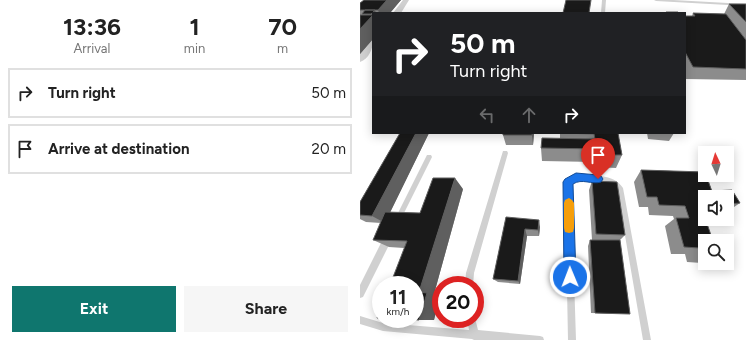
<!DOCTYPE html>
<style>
:root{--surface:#fff;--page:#f6f6f6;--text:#222;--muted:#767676;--line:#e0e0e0;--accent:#0f766e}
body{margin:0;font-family:Figtree,sans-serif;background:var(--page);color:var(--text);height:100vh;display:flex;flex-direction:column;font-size:15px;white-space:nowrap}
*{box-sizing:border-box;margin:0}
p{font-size:13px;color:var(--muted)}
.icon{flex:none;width:22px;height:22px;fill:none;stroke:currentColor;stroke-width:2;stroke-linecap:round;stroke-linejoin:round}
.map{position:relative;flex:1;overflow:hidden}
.sheet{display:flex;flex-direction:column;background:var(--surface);width:360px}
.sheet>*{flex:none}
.top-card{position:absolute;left:12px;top:12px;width:314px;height:122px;border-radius:0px;box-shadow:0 2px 10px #0003;background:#202124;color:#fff;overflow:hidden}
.needle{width:26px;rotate:356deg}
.fabs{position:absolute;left:338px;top:146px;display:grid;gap:8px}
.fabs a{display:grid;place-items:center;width:36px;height:36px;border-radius:0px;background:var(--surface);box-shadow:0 2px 10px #0003;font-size:20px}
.speed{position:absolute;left:12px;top:276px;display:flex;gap:8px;font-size:20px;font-weight:700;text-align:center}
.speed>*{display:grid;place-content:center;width:52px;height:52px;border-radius:50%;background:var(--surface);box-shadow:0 2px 10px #0003;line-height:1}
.speed small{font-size:10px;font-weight:400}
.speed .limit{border:6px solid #d22;background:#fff;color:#111}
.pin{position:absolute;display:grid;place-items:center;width:34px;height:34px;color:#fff;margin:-41px -17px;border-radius:50% 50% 50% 0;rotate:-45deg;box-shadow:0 0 4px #0007}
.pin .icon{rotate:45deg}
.me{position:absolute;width:44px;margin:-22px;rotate:359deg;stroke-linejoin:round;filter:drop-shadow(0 0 3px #0008)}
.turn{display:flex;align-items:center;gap:14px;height:84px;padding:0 12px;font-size:18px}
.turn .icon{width:52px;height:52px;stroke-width:2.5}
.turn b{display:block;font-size:28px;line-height:34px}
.lanes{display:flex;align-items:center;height:38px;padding:0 12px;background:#0003;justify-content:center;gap:20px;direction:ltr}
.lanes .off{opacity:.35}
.eta{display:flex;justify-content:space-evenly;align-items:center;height:68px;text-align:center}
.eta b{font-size:24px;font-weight:700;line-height:28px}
.button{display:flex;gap:8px;margin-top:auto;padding:8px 12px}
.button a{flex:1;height:46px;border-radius:0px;background:var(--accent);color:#fff;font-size:16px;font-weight:700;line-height:46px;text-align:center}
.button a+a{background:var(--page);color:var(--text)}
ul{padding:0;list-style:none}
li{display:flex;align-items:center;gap:12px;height:50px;margin:0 8px 6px;padding:0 4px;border:2px solid var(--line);border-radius:0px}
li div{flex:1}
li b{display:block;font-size:15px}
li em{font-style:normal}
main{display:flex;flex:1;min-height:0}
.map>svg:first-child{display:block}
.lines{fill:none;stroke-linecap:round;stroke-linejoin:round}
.service{fill:#d0d0d0;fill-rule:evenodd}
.minor{fill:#d0d0d0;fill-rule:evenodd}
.wall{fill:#8c8c8c}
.shaded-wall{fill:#5f5f5f}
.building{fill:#1a1a1a;stroke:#5f5f5f}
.route{fill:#1a73e8;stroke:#114b97}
.slow{fill:#f59e0b}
</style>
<main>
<section class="sheet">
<div class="eta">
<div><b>13:36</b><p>Arrival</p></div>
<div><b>1</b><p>min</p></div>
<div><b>70</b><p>m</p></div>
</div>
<ul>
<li><svg class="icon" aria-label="right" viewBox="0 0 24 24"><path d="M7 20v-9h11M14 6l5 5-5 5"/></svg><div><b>Turn right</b></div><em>50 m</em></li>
<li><svg class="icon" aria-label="arrive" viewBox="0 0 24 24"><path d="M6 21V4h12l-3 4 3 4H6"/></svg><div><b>Arrive at destination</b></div><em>20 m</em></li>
</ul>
<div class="button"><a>Exit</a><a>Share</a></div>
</section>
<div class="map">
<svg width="386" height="340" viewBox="0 0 386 340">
<rect width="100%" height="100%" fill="#fff"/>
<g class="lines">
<path class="service" d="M242,0H246L245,13H241Z
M294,0H313L386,4V6L296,1Z
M143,151H147L148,153L114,273L113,285H105L106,273Z
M67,155H71L72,157L40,221L38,222L36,221L35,219Z
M216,174C231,176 254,173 263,188L291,340H283L257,189L253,185L248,183L217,180L211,183L216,340H208L205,182L206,180Z
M28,234L31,235L32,238L31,241L3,297L0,298V285L25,235Z
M0,316L23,323L109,330L107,319L115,318L118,330L180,336L183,337L184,340H114L112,339L23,331L0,324Z"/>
<path class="minor" d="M43,0H49L41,13H33Z
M10,41H13C13,48 9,59 0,62V53Z"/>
</g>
<path class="wall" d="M4,0H41L30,13H13V39L0,54V10Z
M369,4H386V80L326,79L325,76V16H332L333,13L364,14Z
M40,133H69L30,212L60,213L103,189L74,294L80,295L74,320L44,248L29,247L13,240L21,223L6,222L0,219V202Z
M143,133H174L173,145H146L143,135Z
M200,133H258L262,155L256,168L236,167L235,162L182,161L181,148L200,138Z
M287,133H314L309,141L288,139Z
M281,170L345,172V175H346L352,191L372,190L380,203L371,209H367V197H345V219H357L347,225L353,241H345V262L342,263L327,262L325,254H311L305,226L314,219L313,216L289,215L288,207H279L274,182Z
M232,181L265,235L260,240L270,314L231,313L228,246L230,240H232L229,190Z
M146,217L180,227L179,236H167L160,284L138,282L133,279Z"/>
<path class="shaded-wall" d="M27,0H41L30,13H19L18,10Z
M15,10L16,13H13V39L0,54V29L12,16L11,14Z
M56,133H69L25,223L12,216Z
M172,133H174L173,145L172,135Z
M95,178L103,189L74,294L80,295L74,320H59V292Z
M179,220L180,227L179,236L178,230Z
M165,229L167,236L160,284L158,281Z"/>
<path class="building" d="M4,0H27L18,10H0V3Z
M206,0H231L229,13H203Z
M369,4H386V22Z
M5,10H15L11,14H2Z
M306,12H318V13H306Z
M333,13L366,14L386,40V69L333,67L325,52V16H335Z
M0,15H13L0,29Z
M40,133H56L12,216L0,215V202Z
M143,133H172V135H143Z
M200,133H258L262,155H239V149L181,148L182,138L235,139L234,134Z
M281,170L345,172V175H346L354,197H345V215H344L353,241H345V256H341L339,248L324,247L316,218H329L325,206L299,205L297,197H287Z
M73,178H95L59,292L67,293L59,320L35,319H55V285H30L47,241L13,240L25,212L60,213Z
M232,181L257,182L265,235L236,234Z
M372,190L380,203L367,204V197H354L352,191Z
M146,217L179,220L178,230L165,229L158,281L133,279Z
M230,240H260L270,314L235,313Z
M21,308V318H17Z"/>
<path class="route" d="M216,173L238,175L241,176L243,179L241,182C232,185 222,178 213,184L216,277L214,281L210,283L206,281L204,277L203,182L205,179Z"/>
<path class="slow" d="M209,198L212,200L214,203V228L213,232L209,233L205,232L204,228V203L205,200Z"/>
</svg>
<div class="fabs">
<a><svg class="needle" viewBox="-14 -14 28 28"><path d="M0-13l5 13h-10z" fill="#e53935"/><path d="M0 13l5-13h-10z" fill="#767676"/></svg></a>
<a><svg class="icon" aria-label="sound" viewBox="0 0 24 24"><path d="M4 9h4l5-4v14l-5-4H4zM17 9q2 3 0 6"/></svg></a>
<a><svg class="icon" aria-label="search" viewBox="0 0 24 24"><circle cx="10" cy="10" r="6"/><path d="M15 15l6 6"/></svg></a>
</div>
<div class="speed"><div>11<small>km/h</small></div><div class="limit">20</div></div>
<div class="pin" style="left:238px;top:179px;background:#d93025"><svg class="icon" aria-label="arrive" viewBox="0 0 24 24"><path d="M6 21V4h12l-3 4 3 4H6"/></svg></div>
<svg class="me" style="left:210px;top:277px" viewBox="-20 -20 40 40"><circle r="17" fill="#1a73e8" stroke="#fff" stroke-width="3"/><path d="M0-11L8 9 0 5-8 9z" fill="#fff"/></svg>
<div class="top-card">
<div class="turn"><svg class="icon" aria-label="right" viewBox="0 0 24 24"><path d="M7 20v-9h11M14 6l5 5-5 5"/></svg><div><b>50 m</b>Turn right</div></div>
<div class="lanes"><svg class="icon off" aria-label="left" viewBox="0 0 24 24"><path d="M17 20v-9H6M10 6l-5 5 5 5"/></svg><svg class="icon off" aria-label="ahead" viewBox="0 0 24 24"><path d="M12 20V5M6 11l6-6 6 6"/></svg><svg class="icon" aria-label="right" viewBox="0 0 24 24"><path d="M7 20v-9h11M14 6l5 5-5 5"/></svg></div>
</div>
</div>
</main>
